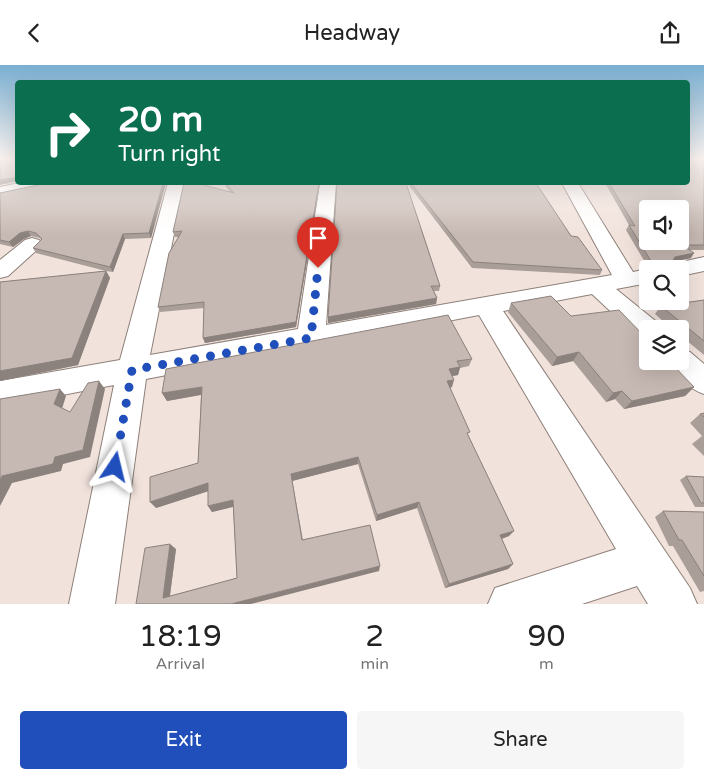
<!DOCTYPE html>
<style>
:root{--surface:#fff;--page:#f6f6f6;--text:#222;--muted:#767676;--accent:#204fbc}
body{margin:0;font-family:"Varela Round",sans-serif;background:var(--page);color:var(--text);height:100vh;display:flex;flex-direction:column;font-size:19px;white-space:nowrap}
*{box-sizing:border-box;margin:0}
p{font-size:16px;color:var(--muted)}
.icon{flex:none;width:28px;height:28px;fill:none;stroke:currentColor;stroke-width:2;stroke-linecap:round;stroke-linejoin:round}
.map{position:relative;height:539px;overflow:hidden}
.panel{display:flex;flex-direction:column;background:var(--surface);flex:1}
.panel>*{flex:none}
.banner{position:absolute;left:15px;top:15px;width:675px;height:105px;border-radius:5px;box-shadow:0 5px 20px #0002;background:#0b6e4f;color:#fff;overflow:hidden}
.controls{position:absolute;left:639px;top:135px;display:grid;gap:10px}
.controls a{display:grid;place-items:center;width:50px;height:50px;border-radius:5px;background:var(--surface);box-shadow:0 5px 20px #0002;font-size:25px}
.pin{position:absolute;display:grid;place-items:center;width:42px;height:42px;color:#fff;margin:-51px -21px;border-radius:50% 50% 50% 0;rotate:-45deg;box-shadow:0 0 5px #0007}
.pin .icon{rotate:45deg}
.me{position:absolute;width:55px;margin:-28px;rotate:10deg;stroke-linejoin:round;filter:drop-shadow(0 0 4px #0008)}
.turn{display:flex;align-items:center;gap:18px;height:105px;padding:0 20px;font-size:22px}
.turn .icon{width:65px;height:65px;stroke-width:2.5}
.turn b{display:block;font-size:35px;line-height:42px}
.eta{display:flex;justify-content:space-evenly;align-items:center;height:85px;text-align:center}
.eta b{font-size:30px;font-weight:600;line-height:35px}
.action{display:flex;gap:10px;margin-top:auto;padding:10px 20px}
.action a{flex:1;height:58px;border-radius:5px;background:var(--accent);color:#fff;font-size:20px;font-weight:600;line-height:58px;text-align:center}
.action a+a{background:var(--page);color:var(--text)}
header{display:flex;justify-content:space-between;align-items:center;height:65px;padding:0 20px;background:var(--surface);font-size:22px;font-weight:600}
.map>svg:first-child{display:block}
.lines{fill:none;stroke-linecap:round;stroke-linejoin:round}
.street-casing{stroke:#8e807a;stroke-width:2}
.street{fill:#fff;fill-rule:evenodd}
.wall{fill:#aa9e99}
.shaded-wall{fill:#8b817d}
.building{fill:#c6b8b2;stroke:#8b817d;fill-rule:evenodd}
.route{stroke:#204fbc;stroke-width:9;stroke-dasharray:0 16.2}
</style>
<header><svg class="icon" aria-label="back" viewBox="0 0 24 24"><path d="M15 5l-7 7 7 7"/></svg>Headway<svg class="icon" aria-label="share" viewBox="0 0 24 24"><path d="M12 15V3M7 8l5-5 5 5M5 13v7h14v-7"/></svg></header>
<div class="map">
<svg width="704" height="539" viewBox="0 0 704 539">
<rect width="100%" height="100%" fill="#f1e2dc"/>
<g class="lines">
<defs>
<path id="street" d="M19,118H47L45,122L0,132V122Z
M168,118H184L150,290L298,264L320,118H336L326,260L612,210L562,118H578L633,207L648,204V218L616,224L658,258L661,264H648V274L638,272L592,229L503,246L690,523L697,539H648L637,521L582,539H488L495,523L616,484L479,250L146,314L115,539H69L114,320L0,342V316L120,295Z
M32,173L39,175L43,179L39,183L8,211L0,213V195L25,175Z
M704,192V206L680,211V204H669L672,199Z
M680,284L690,287L704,299V329C689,324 674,310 666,296H680Z"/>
</defs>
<use href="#street" class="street-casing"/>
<use href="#street" class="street"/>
</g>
<path class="wall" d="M704,94V185H689L691,193L672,197L668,204H649L626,165L629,160L605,118H688Z
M44,118H166L151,173L125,174L113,207L106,206L110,213L78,300L0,316V217L106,206L36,188L33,183L41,175L40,173L31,171L24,174L13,182L0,179V128L43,119Z
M223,118H320L296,262L205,278L203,273L204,243L160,247L158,242L179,172H175L173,167L230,127Z
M406,118L440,221L439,226H434L437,233L436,239L328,258V252Z
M407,118H536L571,171L602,205L600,210L472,203Z
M704,235V290L680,270V264H672L655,249L661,241Z
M511,238L571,251L694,322L685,331L624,344L615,334L606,337L573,296L552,301L508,247Z
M472,294L469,301L460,303L458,310L452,311V322L450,323L469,372L509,471L502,474L513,499L508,504L445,523L417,443L376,456L358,399L292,416L303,475L379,506L136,539L176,484L170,531L237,513L233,442L212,447L208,441V426L156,443L198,398L201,330L167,336L162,328Z
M704,348V391L692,379L702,371L690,358L700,349Z
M686,411L704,412V442H695L680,415Z
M663,446L704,447V526L700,527L673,481H669L655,452Z"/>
<path class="shaded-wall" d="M16,112L18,114V116L0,120V115Z
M163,118H166L151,173L149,168Z
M319,118H320L296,262L205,278L203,273Z
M28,166L31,171L24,174L13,182L9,177L20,168Z
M123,169L125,174L113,207L110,202Z
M694,188L691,193L672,197L675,192Z
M106,206L110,213L78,300L0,316V306Z
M437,233L436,239L328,258V252Z
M579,287L573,296L552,301L557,292Z
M460,302L458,310L447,312L449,304Z
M454,315L452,322L445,324L447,316Z
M99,316L105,324L90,392L63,399L61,406L12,418L0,441V415L2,411L55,392Z
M202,322L205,329L167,336L162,328Z
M694,322L685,331L624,344L632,336Z
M60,324L66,331L61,347L54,339Z
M622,326L615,334L606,337L613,328Z
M358,392V399L292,416L304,481L291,409Z
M208,418L212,425L156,443L150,437Z
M233,435L236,441L212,447L208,441Z
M419,437L417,443L376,456L377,450Z
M514,466L509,471L495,476L500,470Z
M170,479L176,484L169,537L163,533Z
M513,499L508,504L445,523L449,519Z
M380,501L379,506L251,539H231Z"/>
<path class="building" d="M0,94H18V112L0,115Z
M688,94H704V180H682L694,188L675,192L671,199L654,201L629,160L635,161L609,118H688ZM648,144H680V176H648Z
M44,118H163L149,168L123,169L110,202L33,183L42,174L36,168L28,166L20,168L9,177L0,175V128L43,119Z
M184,118H196L234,128L225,118H319L296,257L203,273L204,237L158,242L169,188L182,166L173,167Z
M337,118H406L440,221H431L437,233L328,252Z
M411,118H536L571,171L578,172L602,205L473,197Z
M106,206L72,293L0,306V217Z
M551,231L571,251L619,245L648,275V296H669L694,322L632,336L622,326L613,328L579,287L557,292L511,238Z
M704,235V276L661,241Z
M448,250L472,294L457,296L460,302L449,304L454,315L447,316L470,367L467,368L514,466L500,470L513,499L449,519L419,437L377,450L358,392L291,409L302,475L370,460L380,501L231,539H136L145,483L170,479L163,533L237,513L233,435L208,441V418L150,437V412L198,398L202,322L162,328L166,304Z
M99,316L83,385L55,392L53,399L2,411L0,415V334L60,324L54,339L70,347L88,318Z
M704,348V352L700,349Z
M686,411L704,412V438H701Z
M663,446L704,447V511L682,475H679Z"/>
<linearGradient id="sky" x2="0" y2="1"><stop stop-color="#7aafd2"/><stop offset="0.55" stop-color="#f9f2ef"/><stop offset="1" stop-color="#f9f2ef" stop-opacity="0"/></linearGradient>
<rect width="704" height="170" fill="url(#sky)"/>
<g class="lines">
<path class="route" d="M115,402L132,305L311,273L318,203"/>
</g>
</svg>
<div class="controls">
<a><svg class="icon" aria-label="sound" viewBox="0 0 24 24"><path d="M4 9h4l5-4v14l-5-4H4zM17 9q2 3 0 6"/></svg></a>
<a><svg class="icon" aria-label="search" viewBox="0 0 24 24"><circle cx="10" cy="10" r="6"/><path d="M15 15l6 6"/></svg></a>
<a><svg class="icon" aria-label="layers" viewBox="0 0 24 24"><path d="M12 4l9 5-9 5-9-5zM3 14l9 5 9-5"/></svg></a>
</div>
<div class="pin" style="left:318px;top:203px;background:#d93025"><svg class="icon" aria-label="arrive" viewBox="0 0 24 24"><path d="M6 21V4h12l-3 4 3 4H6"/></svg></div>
<svg class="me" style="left:115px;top:402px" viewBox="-20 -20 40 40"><path d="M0-17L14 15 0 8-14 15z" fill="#204fbc" stroke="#fff" stroke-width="4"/></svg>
<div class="banner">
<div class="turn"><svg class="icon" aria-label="right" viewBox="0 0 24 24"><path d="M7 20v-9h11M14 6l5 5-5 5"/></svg><div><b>20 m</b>Turn right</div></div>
</div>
</div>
<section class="panel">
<div class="eta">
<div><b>18:19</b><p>Arrival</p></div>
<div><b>2</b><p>min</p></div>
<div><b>90</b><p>m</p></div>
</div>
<div class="action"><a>Exit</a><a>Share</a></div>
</section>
